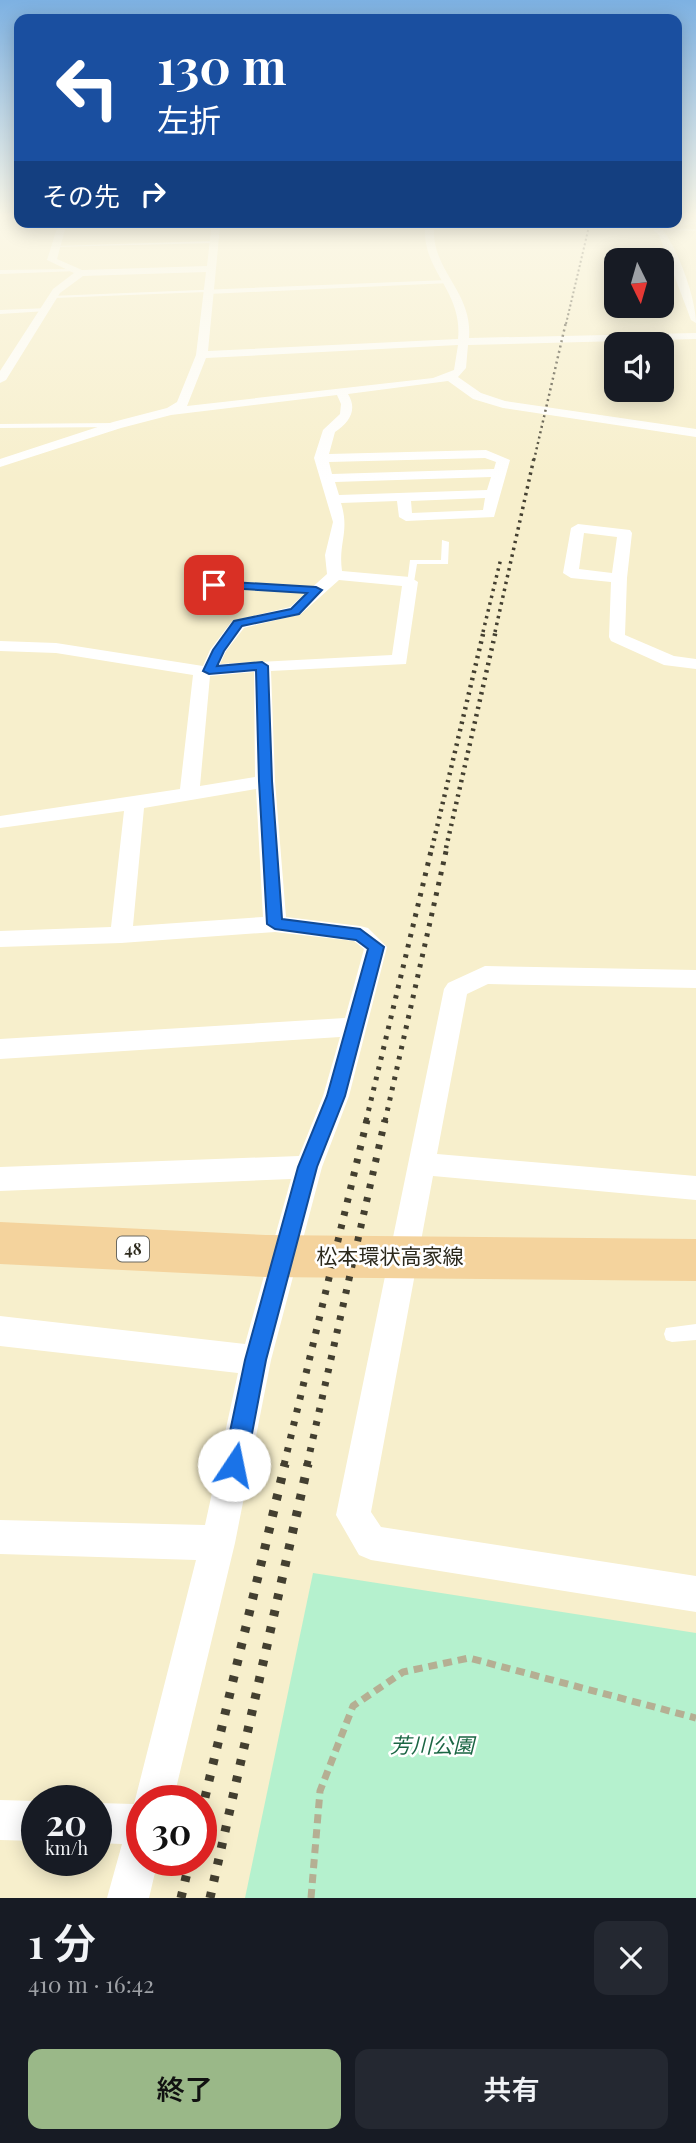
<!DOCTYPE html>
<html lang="ja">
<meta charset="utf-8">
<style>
:root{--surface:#171b24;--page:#242831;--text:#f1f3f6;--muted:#9ea1a6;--accent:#9ab888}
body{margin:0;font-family:"Playfair Display","Noto Sans JP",serif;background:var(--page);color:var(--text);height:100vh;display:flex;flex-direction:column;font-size:26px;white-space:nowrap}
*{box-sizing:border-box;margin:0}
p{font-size:23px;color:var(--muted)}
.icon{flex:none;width:38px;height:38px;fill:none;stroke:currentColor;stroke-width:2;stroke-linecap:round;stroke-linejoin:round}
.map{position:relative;height:1898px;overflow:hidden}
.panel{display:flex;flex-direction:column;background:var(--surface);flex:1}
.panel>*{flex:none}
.guide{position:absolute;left:14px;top:14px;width:668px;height:214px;border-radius:14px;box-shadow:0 4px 18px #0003;background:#1a4fa0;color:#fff;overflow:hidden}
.needle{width:46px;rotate:175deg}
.fabs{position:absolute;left:604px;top:248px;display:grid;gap:14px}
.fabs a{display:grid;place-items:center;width:70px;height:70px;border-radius:14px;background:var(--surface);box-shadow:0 4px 18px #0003;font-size:35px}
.speed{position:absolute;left:21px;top:1785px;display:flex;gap:14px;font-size:35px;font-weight:700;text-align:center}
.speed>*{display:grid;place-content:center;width:91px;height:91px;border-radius:50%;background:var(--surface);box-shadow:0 4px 18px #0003;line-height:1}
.speed small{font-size:18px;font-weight:400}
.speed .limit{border:10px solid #d22;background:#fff;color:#111}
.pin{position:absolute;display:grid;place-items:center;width:60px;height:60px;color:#fff;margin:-30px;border-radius:14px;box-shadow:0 4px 10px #0006}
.me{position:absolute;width:77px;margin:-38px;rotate:11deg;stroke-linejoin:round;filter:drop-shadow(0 0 5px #0008)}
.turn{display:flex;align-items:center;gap:24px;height:147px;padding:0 28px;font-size:32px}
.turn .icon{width:91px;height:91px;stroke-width:2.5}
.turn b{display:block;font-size:49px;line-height:60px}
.then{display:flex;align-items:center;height:66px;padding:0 28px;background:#0003;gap:14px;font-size:26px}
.round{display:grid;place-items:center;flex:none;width:74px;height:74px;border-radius:14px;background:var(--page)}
.overview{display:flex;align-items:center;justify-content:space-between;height:119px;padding:0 28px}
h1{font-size:42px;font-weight:600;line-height:52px}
.action{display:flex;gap:14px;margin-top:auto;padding:14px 28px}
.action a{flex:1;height:80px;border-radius:14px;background:var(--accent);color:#111;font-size:28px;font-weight:600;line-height:80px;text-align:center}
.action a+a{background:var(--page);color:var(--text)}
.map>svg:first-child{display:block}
.green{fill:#b5f1ce}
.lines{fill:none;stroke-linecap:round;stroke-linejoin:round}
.path{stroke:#b5af93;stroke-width:7;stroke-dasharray:9 6;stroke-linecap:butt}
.service{fill:#fff;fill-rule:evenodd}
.minor{fill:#fff;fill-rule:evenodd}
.tertiary{fill:#fff;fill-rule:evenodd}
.primary{fill:#f4d39d;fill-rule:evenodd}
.rail-far6{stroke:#433f30;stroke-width:2;stroke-dasharray:2 2.5;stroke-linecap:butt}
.rail-far5{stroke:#433f30;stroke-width:2.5;stroke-dasharray:2 3.5;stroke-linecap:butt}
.rail-far4{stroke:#433f30;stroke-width:3.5;stroke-dasharray:2.5 4.5;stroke-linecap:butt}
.rail-far3{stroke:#433f30;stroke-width:4.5;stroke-dasharray:2.5 5;stroke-linecap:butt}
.rail-far2{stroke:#433f30;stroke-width:5;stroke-dasharray:3.5 7;stroke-linecap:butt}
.rail-far1{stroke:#433f30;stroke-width:7;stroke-dasharray:4.5 9;stroke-linecap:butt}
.rail{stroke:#433f30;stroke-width:9;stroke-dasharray:6 11;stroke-linecap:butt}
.route{fill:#1a73e8;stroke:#114b97;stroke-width:2}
.labels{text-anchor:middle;stroke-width:5;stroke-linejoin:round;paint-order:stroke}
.shield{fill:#fff;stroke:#6b6960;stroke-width:2}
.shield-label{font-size:16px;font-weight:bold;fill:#2c291c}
.near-street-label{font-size:21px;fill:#2c291c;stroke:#fff}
.near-park-label{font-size:21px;font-style:italic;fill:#1b6644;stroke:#fff}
</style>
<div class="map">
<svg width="696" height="1898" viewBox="0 0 696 1898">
<rect width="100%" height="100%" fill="#f7efcc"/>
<path class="green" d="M313,1573L696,1633V1898H245Z"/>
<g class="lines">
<path class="path" d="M311,1898L320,1791L353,1706L403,1672L469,1658L696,1718"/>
<path class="service" d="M656,228L696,229V231L658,230Z
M213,241L215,243L52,247L54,246Z
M0,270L74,269L77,271L0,274Z
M448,280L450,283L208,294L206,292L54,298L51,296Z
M49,308L47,311L0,314V310Z
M0,424L117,423L120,425L117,427L0,428Z
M442,540L449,542L448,564H417L414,582L407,584L410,560H441Z
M214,582L316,587L320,590L316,593L211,587L210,585Z
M696,1324V1340L672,1342L666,1340L664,1334L666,1328Z"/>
<path class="minor" d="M59,222H67L57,259L82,270L207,266L212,222L590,223L593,228L533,225L434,229C432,271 473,292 469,338L696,333V339L468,345L466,368L458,377L481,393L505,401L696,429V437L503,408L473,399L448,381L348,394C358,410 349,423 335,432L329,454L486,450L510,460L494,517L406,521L399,517L397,501L341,503C350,532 338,543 342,571L410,577L418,582L406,664L271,671L275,781L286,917L360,926L368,928L387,947L349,1096L322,1167L271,1360L235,1543L173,1801H142V1860H158L149,1898H107L122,1844L96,1843V1803L134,1804L196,1560L0,1554V1520L205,1525L238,1373L0,1346V1316L245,1344L291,1179L0,1191V1167L299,1156L323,1096L340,1037L0,1059V1039L345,1018L364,949L354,941L275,932L121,943L0,947V931L111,927L124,811L0,828V816L180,789L193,675L56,653L0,651V641L56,643L203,666L210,650L232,621L290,607L327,574L325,555L333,522L314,458L323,430L340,414L341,404L337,395L171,415L121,428L0,467V459L113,422L167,408L177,402L196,355L206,272L83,276L60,293L6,380L0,383V371L53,289L74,273L47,260ZM220,227L425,229C423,271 463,292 458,339L208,351ZM458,345L454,370L433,378L187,406L206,358ZM485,458L496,462L494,469L332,474L329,462ZM491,477L487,490L339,495L335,482ZM485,498L483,510L412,513L411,501ZM339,580L402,586L392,655L220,664L226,651L244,628L301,614ZM254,672L255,777L200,786L210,676ZM256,789L263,917L133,926L144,808Z
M651,224H657C676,241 696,298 696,323L691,320L659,235L651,228Z
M578,524L630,530L632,533L627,578L625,635L674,656L696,659V669L664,665L611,641L609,637L611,582L571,578L563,573L571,528ZM584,533L617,537L612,573L579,569Z
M485,966L696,970V988L488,984L467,994L437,1154L696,1176V1200L433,1176L371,1512L381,1527L696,1576V1612L371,1560L359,1555L336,1515L444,989L448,983Z
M0,1800L37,1801V1841L0,1840Z"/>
<path class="tertiary" d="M696,218V224L654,229H590L585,226L590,223L677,222Z"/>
<path class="primary" d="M0,1222L266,1235L696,1239V1281L266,1277L0,1264Z"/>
<path class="rail-far6" d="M566,324L590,222"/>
<path class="rail-far5" d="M534,460L566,322"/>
<path class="rail-far4" d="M483,632L501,558
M495,632L534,458"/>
<path class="rail-far3" d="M432,848L484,630
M446,848L496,630"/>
<path class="rail-far2" d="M366,1121L432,847
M385,1121L447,847"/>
<path class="rail-far1" d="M284,1465L367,1120
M307,1465L385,1120"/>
<path class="rail" d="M201,1814L285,1464
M181,1898L190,1860
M210,1898L308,1464"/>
</g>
<linearGradient id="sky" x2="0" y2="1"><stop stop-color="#7db1e2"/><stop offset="0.45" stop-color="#fbf8e8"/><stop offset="1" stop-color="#fbf8e8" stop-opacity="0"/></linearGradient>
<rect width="696" height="480" fill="url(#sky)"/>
<path class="route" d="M214,581L316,587L322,590L299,614L242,626L224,651L217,666L262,662L268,666L272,781L282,919L360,929L384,947L345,1096L317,1167L266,1360L246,1465L242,1473L234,1476L226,1473L223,1465L245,1360L298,1167L327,1096L368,949L356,940L275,929L267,924L259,781L256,670L209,674L203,671L213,650L234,621L291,609L307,593L210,587L208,585Z"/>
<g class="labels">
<rect class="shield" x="117" y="1236.5" width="32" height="25" rx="5"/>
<g class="shield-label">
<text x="133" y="1255">48</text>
</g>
<g class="near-street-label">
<text x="390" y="1264">松本環状高家線</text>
</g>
<g class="near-park-label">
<text x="432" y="1753">芳川公園</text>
</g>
</g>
</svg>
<div class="fabs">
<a><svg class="needle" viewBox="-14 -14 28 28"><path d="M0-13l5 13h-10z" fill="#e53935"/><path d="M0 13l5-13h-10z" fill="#9ea1a6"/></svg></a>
<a><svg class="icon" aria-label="sound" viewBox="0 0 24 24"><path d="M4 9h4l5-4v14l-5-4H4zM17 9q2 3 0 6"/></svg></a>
</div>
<div class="speed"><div>20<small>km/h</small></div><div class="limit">30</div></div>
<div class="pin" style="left:214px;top:585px;background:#d93025"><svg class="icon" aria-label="arrive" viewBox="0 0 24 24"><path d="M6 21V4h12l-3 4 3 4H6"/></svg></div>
<svg class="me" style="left:234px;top:1465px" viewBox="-20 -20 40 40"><circle r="19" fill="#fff"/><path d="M0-13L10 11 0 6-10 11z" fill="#1a73e8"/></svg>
<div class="guide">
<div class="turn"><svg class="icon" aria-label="left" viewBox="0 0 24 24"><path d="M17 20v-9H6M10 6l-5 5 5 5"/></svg><div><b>130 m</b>左折</div></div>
<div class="then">その先<svg class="icon" aria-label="right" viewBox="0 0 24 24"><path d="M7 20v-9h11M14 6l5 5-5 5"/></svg></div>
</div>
</div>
<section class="panel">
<div class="overview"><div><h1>1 分</h1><p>410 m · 16:42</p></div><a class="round"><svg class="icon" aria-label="close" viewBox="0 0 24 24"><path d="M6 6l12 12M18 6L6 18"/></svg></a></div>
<div class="action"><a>終了</a><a>共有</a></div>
</section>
